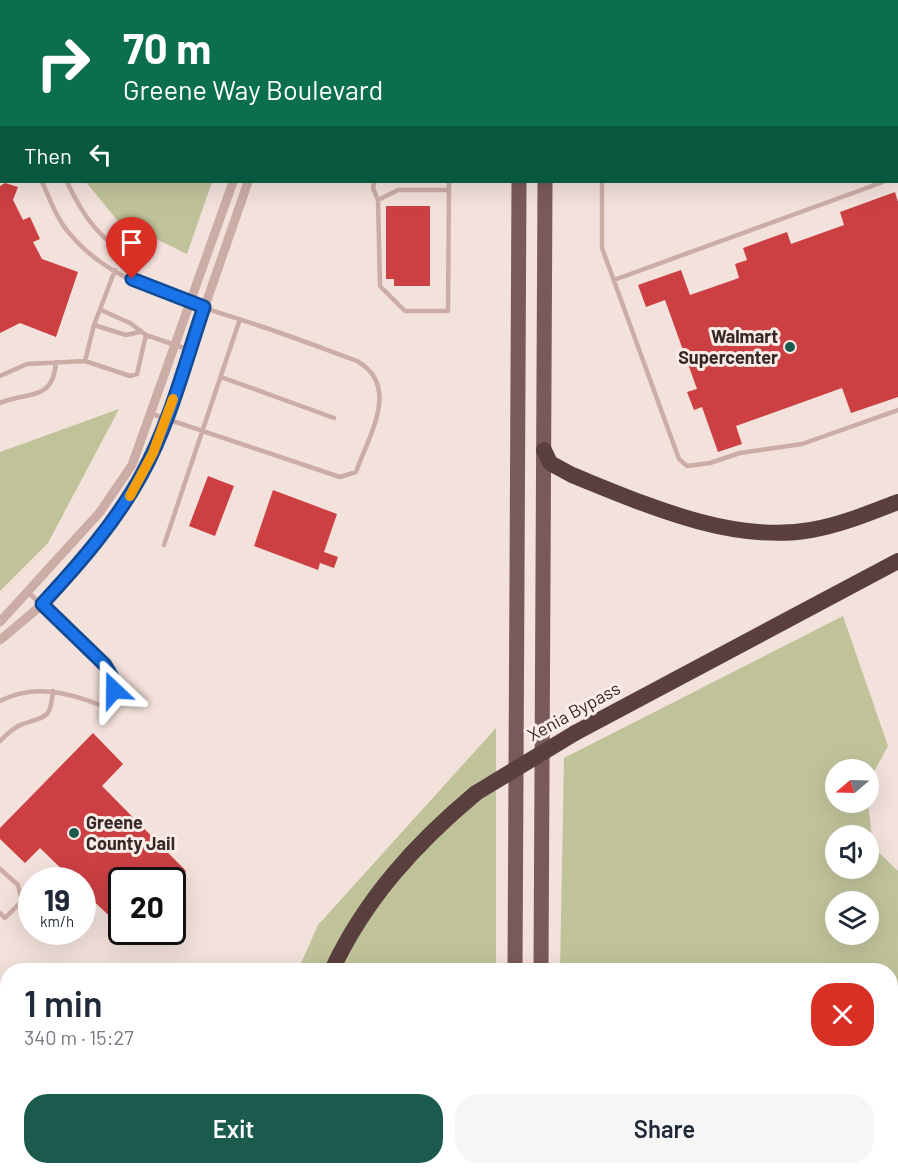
<!DOCTYPE html>
<meta charset="utf-8">
<style>
:root{--surface:#fff;--page:#f6f6f7;--text:#1f2937;--muted:#747a83;--accent:#1b5b4e}
body{margin:0;font-family:Barlow,sans-serif;background:var(--page);color:var(--text);height:100vh;display:flex;flex-direction:column;font-size:22px;white-space:nowrap}
*{box-sizing:border-box;margin:0}
p{font-size:20px;color:var(--muted)}
.icon{flex:none;width:33px;height:33px;fill:none;stroke:currentColor;stroke-width:2;stroke-linecap:round;stroke-linejoin:round}
.map{position:relative;flex:1;overflow:hidden}
.panel{position:absolute;left:0px;top:963px;width:898px;height:212px;display:flex;flex-direction:column;background:var(--surface);border-radius:24px 24px 0 0;box-shadow:0 6px 24px #0002}
.panel>*{flex:none}
.banner{position:absolute;left:0px;top:0px;width:898px;height:183px;box-shadow:0 6px 24px #0002;background:#0b6e4f;color:#fff;overflow:hidden}
.needle{width:39px;rotate:251deg}
.tools{position:absolute;left:825px;top:759px;display:grid;gap:12px}
.tools a{display:grid;place-items:center;width:54px;height:54px;border-radius:50%;background:var(--surface);box-shadow:0 6px 24px #0002;font-size:30px}
.speed{position:absolute;left:18px;top:867px;display:flex;gap:12px;font-size:30px;font-weight:700;text-align:center}
.speed>*{display:grid;place-content:center;width:78px;height:78px;border-radius:50%;background:var(--surface);box-shadow:0 6px 24px #0002;line-height:1}
.speed small{font-size:15px;font-weight:400}
.speed .limit{border:3px solid #111;border-radius:9px;background:#fff;color:#111}
.pin{position:absolute;display:grid;place-items:center;width:51px;height:51px;color:#fff;margin:-62px -26px;border-radius:50% 50% 50% 0;rotate:-45deg;box-shadow:0 0 6px #0007}
.pin .icon{rotate:45deg}
.me{position:absolute;width:66px;margin:-33px;rotate:337deg;stroke-linejoin:round;filter:drop-shadow(0 0 4px #0008)}
.turn{display:flex;align-items:center;gap:21px;height:126px;padding:0 24px;font-size:27px}
.turn .icon{width:78px;height:78px;stroke-width:2.5}
.turn b{display:block;font-size:42px;line-height:51px}
.then{display:flex;align-items:center;height:57px;padding:0 24px;background:#0003;gap:12px;font-size:22px}
.round{display:grid;place-items:center;flex:none;width:63px;height:63px;border-radius:24px;background:var(--page)}
.headline{display:flex;align-items:center;justify-content:space-between;height:102px;padding:0 24px}
h1{font-size:36px;font-weight:600;line-height:45px}
.button{display:flex;gap:12px;margin-top:auto;padding:12px 24px}
.button a{flex:1;height:69px;border-radius:24px;background:var(--accent);color:#fff;font-size:24px;font-weight:600;line-height:69px;text-align:center}
.button a+a{background:var(--page);color:var(--text)}
.map>svg:first-child{display:block}
.green{fill:#c0c39a;fill-rule:evenodd}
.building{fill:#cc4043}
.lines{fill:none;stroke-linecap:round;stroke-linejoin:round}
.service{stroke:#ccada6;stroke-width:4.5}
.minor{stroke:#ccada6;stroke-width:9}
.primary{stroke:#7a5a58;stroke-width:15}
.motorway{stroke:#593f3e;stroke-width:16}
.motorway-bridge{stroke:#593f3e;stroke-width:16}
.route-casing{stroke:#114b97;stroke-width:15}
.route{stroke:#1a73e8;stroke-width:10}
.slow{stroke:#f59e0b;stroke-width:10}
.poi-dot{fill:#1b5b4e;stroke:#faede7;stroke-width:2}
.labels{text-anchor:middle;stroke-width:6;stroke-linejoin:round;paint-order:stroke}
.poi-label{font-size:18px;font-weight:bold;fill:#372827;stroke:#faede7;text-anchor:end}
.street-label{font-size:18px;fill:#372827;stroke:#faede7}
</style>
<div class="map">
<svg width="898" height="1174" viewBox="0 0 898 1174">
<rect width="100%" height="100%" fill="#f3e1db"/>
<path class="green" d="M0,0H275L2,2L1,128Z
M86,182H212L187,254L117,220Z
M119,409L48,543L0,591V452Z
M843,616L888,746L869,781L868,770H836V802L868,803L873,847L898,871V996L895,1019L891,1021V970H560L564,758ZM836,836H868V868H836ZM836,902H868V934H836Z
M496,728V970H298L318,925Z
M218,1167H495V1174H221Z
M556,1167H780L777,1174H556Z"/>
<path class="building" d="M5,183L18,187L13,200L23,220L30,217L40,239L33,242L42,259L78,272L56,337L20,323L0,333V186Z
M895,192L898,202V397L851,413L842,388L736,426L742,444L718,452L702,407L694,410L687,392L697,389L665,300L646,307L638,285L681,270L690,295L739,278L735,264L747,260L743,248L787,232L791,244L844,225L840,212Z
M386,206H430V286H394V279H386Z
M208,476L234,486L215,536L189,526Z
M273,490L337,514L324,552L338,557L334,568L320,563L318,570L254,546Z
M93,733L123,764L102,786L186,871L176,880H122V928L82,890V880H73L40,848L25,863L0,839V828Z"/>
<g class="lines">
<path class="service" d="M599,0V2
M893,0L894,2
M392,2V0
M410,2V0
M471,2V0
M619,2L624,0
M656,2L660,0
M897,10L898,13
M0,147L2,148
M897,176H898
M42,182C50,199 57,220 70,234C114,288 195,303 257,325C291,336 324,349 357,361C401,386 369,435 356,472L340,477L152,414
M67,182C85,220 100,239 136,261L138,265L132,279
M374,182L373,188L378,200L380,286L405,311H448L449,182
M602,182V248L679,459L687,466L710,463L740,453L802,444L898,410
M378,200L398,190H449
M614,280L883,182
M101,310L130,323L146,335L190,350
M94,325L126,335L140,332
M85,361L94,325L115,270
M0,376L27,364L85,361L130,376L137,374L146,335
M221,377L334,418
M0,403C30,391 53,401 56,362
M164,545L240,319
M0,701C34,684 67,692 100,705L106,702L114,690L112,677L105,665L28,592
M0,741C7,735 13,727 23,724C47,715 50,720 53,691
M0,869L18,885L22,901L5,918L0,913"/>
<path class="minor" d="M295,2L296,0
M312,2L313,0
M0,622L100,512L132,465L233,182
M0,640L43,604L72,572L128,500L143,473L161,433L248,182"/>
<path class="primary" d="M521,2V0
M547,2V0
M515,970L519,182
M541,970L545,182
M514,1174V1167
M540,1174V1167"/>
<path class="motorway" d="M544,450L550,463L572,475C644,504 732,544 811,530C841,525 869,513 898,502
M575,733L898,561
M332,970C365,899 416,843 476,793
M891,1094L898,1082
M293,1167L294,1174
M835,1174L839,1167"/>
<path class="motorway-bridge" d="M476,793L575,733"/>
</g>
<g class="lines">
<defs>
<path id="route" d="M114,690L112,677L105,665L42,604C79,564 116,522 142,474C170,423 185,363 204,307L132,279"/>
</defs>
<use href="#route" class="route-casing"/>
<use href="#route" class="route"/>
<path class="slow" d="M130,496L153,453L173,399"/>
</g>
<g class="poi-dot">
<circle cx="790" cy="347" r="6"/>
<circle cx="74" cy="833" r="6"/>
</g>
<g class="labels">
<g class="poi-label">
<text x="778" y="343">Walmart<tspan x="778" dy="21">Supercenter</tspan></text>
<text x="86" y="829" text-anchor="start">Greene<tspan x="86" dy="21">County Jail</tspan></text>
</g>
<g class="street-label">
<text transform="translate(574 712) rotate(-29)" y="6">Xenia Bypass</text>
</g>
</g>
</svg>
<div class="tools">
<a><svg class="needle" viewBox="-14 -14 28 28"><path d="M0-13l5 13h-10z" fill="#e53935"/><path d="M0 13l5-13h-10z" fill="#747a83"/></svg></a>
<a><svg class="icon" aria-label="sound" viewBox="0 0 24 24"><path d="M4 9h4l5-4v14l-5-4H4zM17 9q2 3 0 6"/></svg></a>
<a><svg class="icon" aria-label="layers" viewBox="0 0 24 24"><path d="M12 4l9 5-9 5-9-5zM3 14l9 5 9-5"/></svg></a>
</div>
<div class="speed"><div>19<small>km/h</small></div><div class="limit">20</div></div>
<div class="pin" style="left:132px;top:279px;background:#d93025"><svg class="icon" aria-label="arrive" viewBox="0 0 24 24"><path d="M6 21V4h12l-3 4 3 4H6"/></svg></div>
<svg class="me" style="left:114px;top:690px" viewBox="-20 -20 40 40"><path d="M0-17L14 15 0 8-14 15z" fill="#1a73e8" stroke="#fff" stroke-width="4"/></svg>
<div class="banner">
<div class="turn"><svg class="icon" aria-label="right" viewBox="0 0 24 24"><path d="M7 20v-9h11M14 6l5 5-5 5"/></svg><div><b>70 m</b>Greene Way Boulevard</div></div>
<div class="then">Then<svg class="icon" aria-label="left" viewBox="0 0 24 24"><path d="M17 20v-9H6M10 6l-5 5 5 5"/></svg></div>
</div>
<section class="panel">
<div class="headline"><div><h1>1 min</h1><p>340 m · 15:27</p></div><a class="round" style="background:#d93025;color:#fff"><svg class="icon" aria-label="close" viewBox="0 0 24 24"><path d="M6 6l12 12M18 6L6 18"/></svg></a></div>
<div class="button"><a>Exit</a><a>Share</a></div>
</section>
</div>
